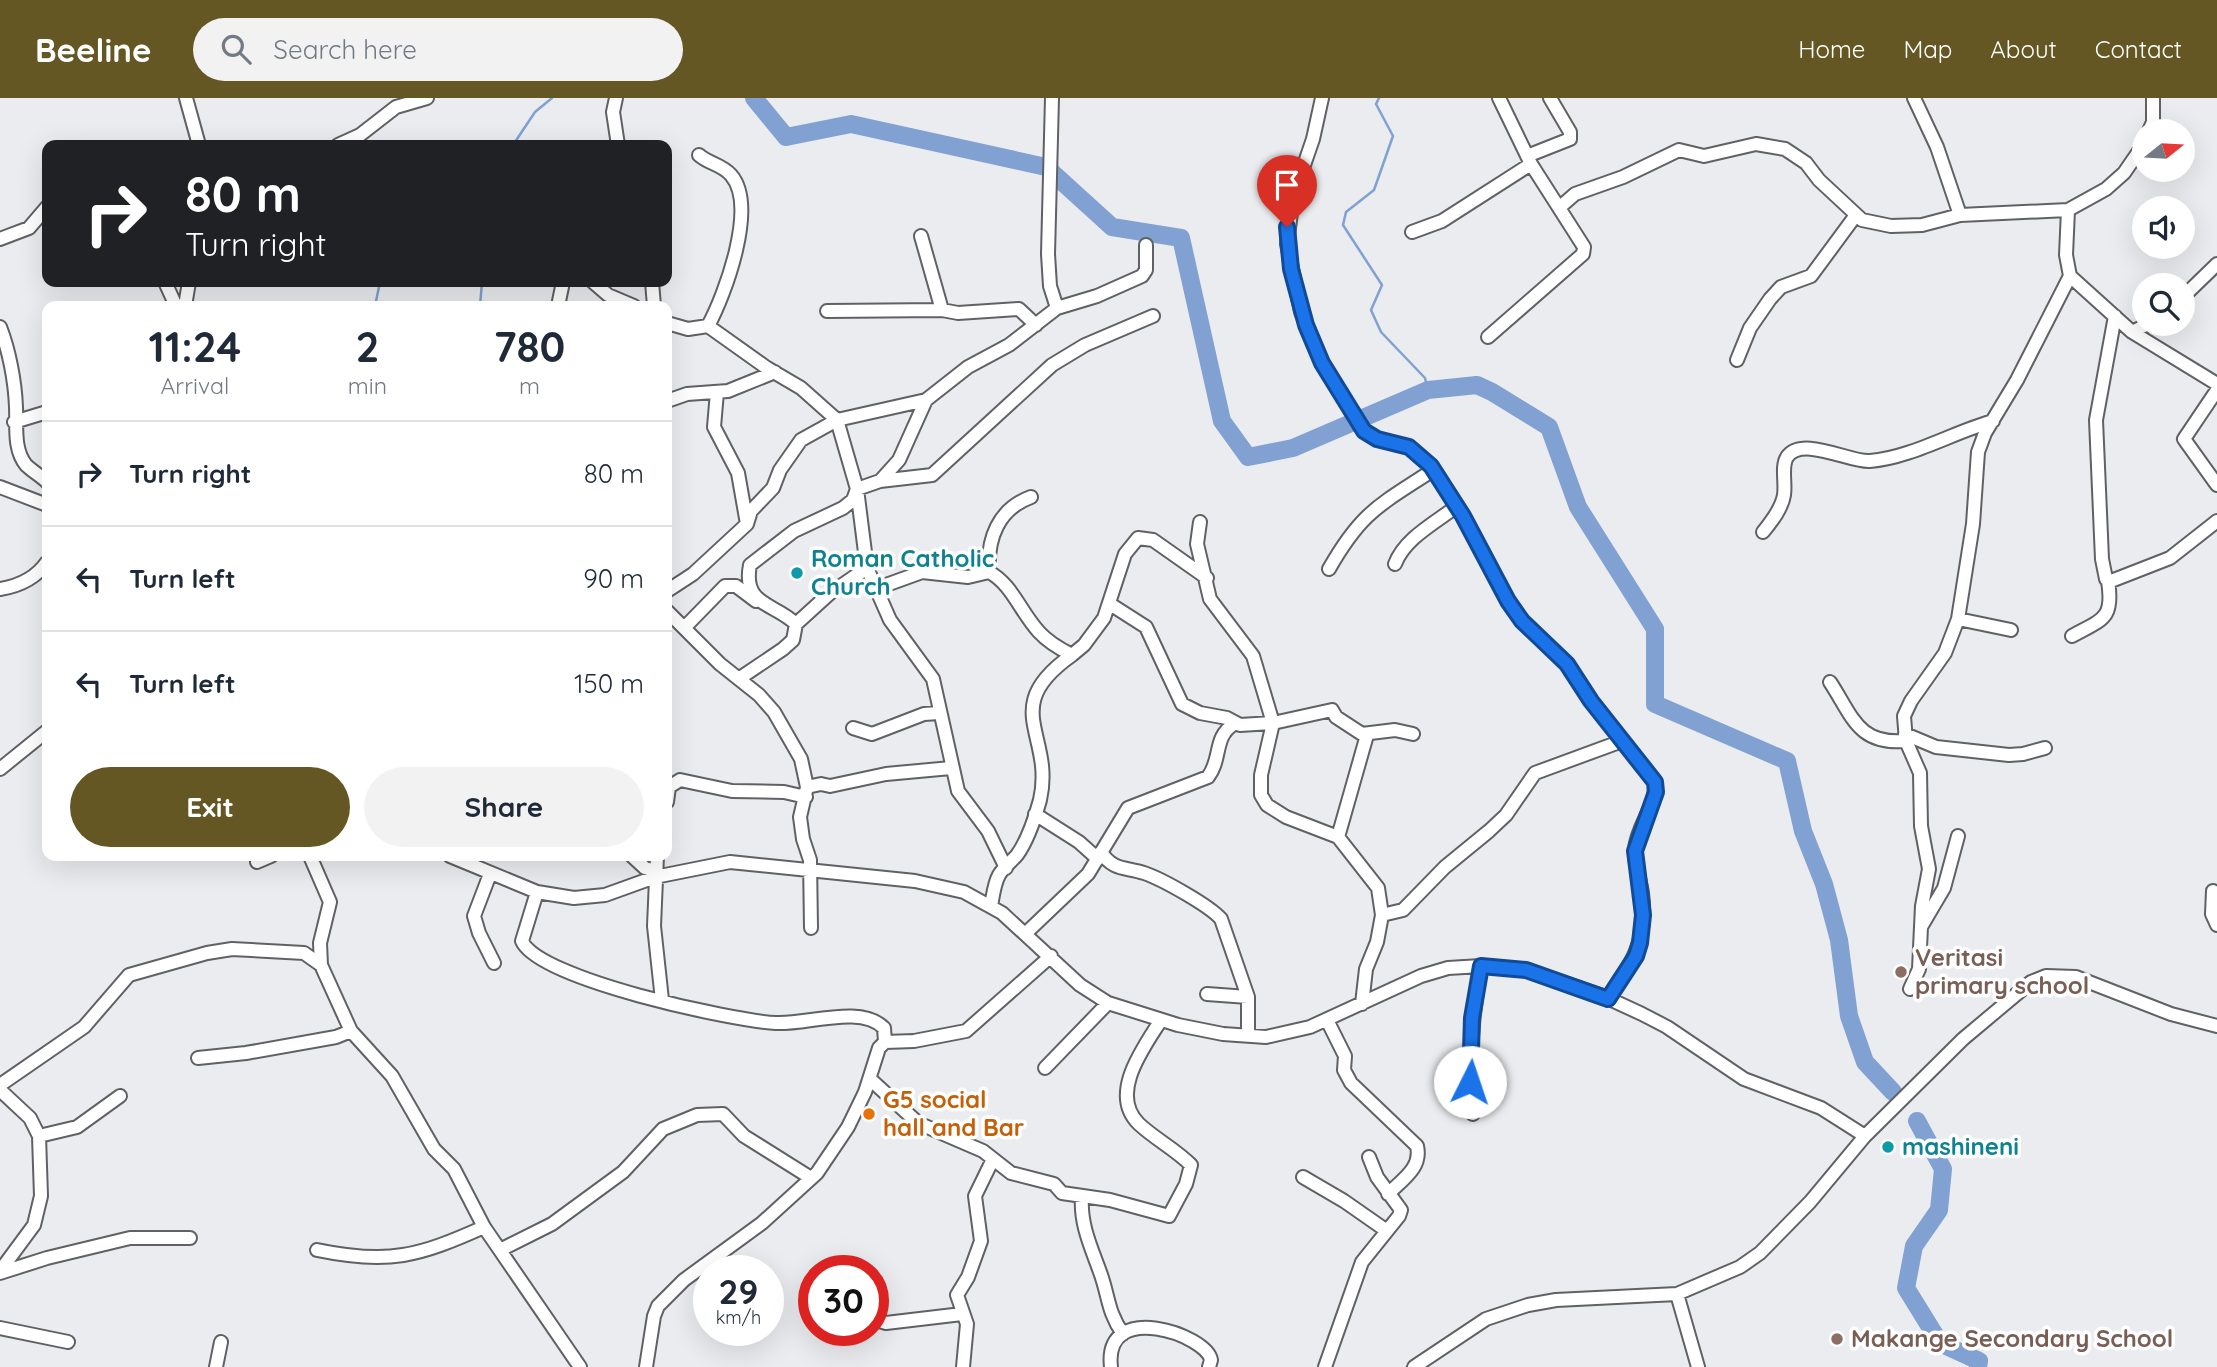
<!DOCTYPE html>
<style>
:root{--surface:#fff;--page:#f2f2f3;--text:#1f2937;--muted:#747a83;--line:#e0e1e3;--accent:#645724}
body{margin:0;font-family:Quicksand,sans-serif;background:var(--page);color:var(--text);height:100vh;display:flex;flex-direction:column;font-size:26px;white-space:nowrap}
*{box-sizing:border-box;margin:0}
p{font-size:23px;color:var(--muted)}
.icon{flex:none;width:38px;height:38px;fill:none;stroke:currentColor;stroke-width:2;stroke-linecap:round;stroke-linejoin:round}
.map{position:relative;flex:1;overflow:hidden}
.details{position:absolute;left:42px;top:203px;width:630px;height:560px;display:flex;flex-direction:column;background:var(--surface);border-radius:14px;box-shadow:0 7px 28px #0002}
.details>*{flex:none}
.hud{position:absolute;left:42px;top:42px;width:630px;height:147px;border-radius:14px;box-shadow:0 7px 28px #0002;background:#202124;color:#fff;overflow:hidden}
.needle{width:46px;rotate:72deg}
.controls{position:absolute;left:2132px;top:21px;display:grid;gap:14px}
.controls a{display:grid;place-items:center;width:63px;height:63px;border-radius:50%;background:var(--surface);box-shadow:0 7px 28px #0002;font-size:35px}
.speed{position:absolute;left:693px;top:1157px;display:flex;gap:14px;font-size:35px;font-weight:700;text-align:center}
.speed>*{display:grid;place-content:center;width:91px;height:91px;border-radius:50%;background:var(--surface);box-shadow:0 7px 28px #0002;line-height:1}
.speed small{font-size:18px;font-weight:400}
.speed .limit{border:10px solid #d22;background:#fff;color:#111}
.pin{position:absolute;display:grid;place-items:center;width:60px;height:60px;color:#fff;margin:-72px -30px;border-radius:50% 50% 50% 0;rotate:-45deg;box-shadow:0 0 7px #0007}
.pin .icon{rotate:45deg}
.me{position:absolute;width:77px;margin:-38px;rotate:4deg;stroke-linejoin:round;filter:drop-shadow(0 0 5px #0008)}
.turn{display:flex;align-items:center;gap:24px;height:147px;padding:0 28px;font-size:32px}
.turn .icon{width:91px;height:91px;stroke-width:2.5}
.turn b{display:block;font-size:49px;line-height:60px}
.eta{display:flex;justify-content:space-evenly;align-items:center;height:119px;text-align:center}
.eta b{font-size:42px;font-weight:800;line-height:49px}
.primary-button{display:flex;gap:14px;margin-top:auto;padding:14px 28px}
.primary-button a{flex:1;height:80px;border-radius:42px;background:var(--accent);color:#fff;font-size:28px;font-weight:800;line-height:80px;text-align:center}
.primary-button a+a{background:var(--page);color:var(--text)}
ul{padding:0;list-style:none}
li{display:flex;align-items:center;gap:21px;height:105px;padding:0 28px;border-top:2px solid var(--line)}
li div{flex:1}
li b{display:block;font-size:26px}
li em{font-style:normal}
header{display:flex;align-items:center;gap:42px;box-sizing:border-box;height:98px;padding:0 35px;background:var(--accent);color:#fff}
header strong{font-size:33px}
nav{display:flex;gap:38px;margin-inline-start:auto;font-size:24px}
.search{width:490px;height:63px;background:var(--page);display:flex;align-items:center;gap:18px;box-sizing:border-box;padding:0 24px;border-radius:38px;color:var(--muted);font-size:26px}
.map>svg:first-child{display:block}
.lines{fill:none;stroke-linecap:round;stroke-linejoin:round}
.stream{stroke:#80a1d2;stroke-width:2.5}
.river{stroke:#80a1d2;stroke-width:18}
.minor-casing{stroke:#606164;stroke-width:16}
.minor{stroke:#fff;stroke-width:12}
.route-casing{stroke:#114b97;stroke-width:18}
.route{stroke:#1a73e8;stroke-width:12}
.culture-dot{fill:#0f9aa8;stroke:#fff;stroke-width:2.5}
.education-dot{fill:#8d6e63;stroke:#fff;stroke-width:2.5}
.food-dot{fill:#e8710a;stroke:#fff;stroke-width:2.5}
.labels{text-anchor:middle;stroke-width:7;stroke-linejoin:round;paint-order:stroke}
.culture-label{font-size:24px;font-weight:bold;fill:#0d838f;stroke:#fff;text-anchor:start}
.education-label{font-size:24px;font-weight:bold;fill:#785e54;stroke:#fff;text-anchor:start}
.food-label{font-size:24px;font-weight:bold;fill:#c56008;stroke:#fff;text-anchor:start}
</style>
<header>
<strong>Beeline</strong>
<div class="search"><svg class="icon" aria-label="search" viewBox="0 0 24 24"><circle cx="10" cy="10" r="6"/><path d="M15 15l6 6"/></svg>Search here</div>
<nav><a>Home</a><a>Map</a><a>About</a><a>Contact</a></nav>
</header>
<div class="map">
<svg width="2217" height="1269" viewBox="0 0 2217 1269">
<rect width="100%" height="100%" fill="#eaecef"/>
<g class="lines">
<path class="stream" d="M1379,0L1376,6L1393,38L1374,92L1346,114L1343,127L1382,187L1371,212L1381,234L1425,280L1428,292
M513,47L535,14L552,0
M375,208L380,184
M480,208L482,184"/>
<path class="river" d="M754,0L786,39L851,26L1046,69L1112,129L1181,140L1222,323L1248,359L1293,350L1428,292L1477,287L1492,294L1549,329L1578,409L1655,531V606L1787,663L1803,733L1824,786L1839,842L1849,918L1865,964L1893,994
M1917,1023L1943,1071L1939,1112L1914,1148L1906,1190L1940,1245L1979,1263L1978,1269"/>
<defs>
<path id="minor" d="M186,0L199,47
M616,0L613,14L618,47
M1052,0L1048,156L1050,188L1057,210
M1322,0L1313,41L1293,99L1287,146L1301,214L1322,265L1364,333L1377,341L1409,349L1431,368L1463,418L1508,503L1522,523L1567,566L1591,603L1655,684C1657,708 1637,727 1635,751C1634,765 1640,781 1642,795C1648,841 1633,864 1608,901
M1914,0L1937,49L1960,117
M2149,33L2153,24V0
M338,47L360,37L396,9L427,0
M1527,58L1570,41V34L1550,0
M1560,109L1575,96L1623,79L1679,52L1704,58L1756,46L1785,51L1806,65L1819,82L1862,122L1891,128L1922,127L1960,117L2068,112L2106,91L2124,75L2144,46
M2068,112L2066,157L2070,178L2132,234L2217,286
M1412,134L1442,123L1531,66
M921,138L942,212
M0,141L29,130L47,109
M165,184L176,208
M593,184L608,197L634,208
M652,184L654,208
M2182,200L2217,166
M185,208L189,184
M558,208L563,184
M827,213L942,212L958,215L1019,211L1036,227
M2115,218L2096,322L2102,461L2106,481L2111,483L2170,460L2217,423
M667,225L688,231L708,228
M0,229C9,252 15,283 16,309C17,327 13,351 26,367C32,373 41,378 47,384
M2132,234L2148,226
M1488,239L1583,156L1584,149L1531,66L1499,0
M1737,262L1750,230L1770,201L1781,189L1811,178L1856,117
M2217,292L2184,341L2217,387
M717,294L714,329L738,375L747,426
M667,303L687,296L728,293L775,274
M14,324L47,314
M880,383L899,362L926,302
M0,389L47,407
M1200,424L1197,446L1210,501L1253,558L1273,625L1261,677V697L1267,707L1286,719L1338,739L1378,790L1382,817L1377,844L1366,871L1362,906
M1763,434C1772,423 1782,410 1784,397C1786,385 1781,369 1787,359C1802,337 1851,365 1870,363C1910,360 1954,334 1993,323
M1395,466C1405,440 1435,425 1457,408
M1329,471C1362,413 1380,407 1433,372
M989,474C987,441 998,411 1031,399
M0,491C19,488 36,480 47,464
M875,491L922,474L968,479L989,474C1012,486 1021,515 1039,534C1048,544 1060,551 1072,557L1084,547L1104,520L1125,456L1138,440L1153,442L1207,480
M667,493L693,476L747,426L751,413L773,390L780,372L801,342L837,322L801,290L767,270L708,228C725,197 758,108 731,77C721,66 709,66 699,57
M1110,506L1146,529L1182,606L1200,615L1227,620L1240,627L1273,625L1332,612L1336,619L1362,636L1395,632L1413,636
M667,513L720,566L759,597L774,614L801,661L807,689
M1958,521L2011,532
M796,526C775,505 742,508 750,467L794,433L843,410L853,402L857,391L880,383L932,377L1052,267L1085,247L1153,218
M685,529L725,488H736L756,503
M2072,538C2103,521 2114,521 2108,483
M740,580L783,551L793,542L796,526L829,496L867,470
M1830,584C1853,619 1858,647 1906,643
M853,630L872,636L924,616L939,615
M1905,636L1936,649L2009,657L2023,656L2045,650
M0,671L47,633
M667,704L669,689L680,682L732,693L784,694L806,699
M1035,716L1079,744L1098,761
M1338,739L1367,637
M1101,754C1113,773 1126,769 1144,775C1162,781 1210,808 1221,821L1248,899V937
M310,758L330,804L320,845L321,867L351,933L392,978L434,1051L454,1071L484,1129L580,1269
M450,758L537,794L574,800L605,797L655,779L730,764L915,783L964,794L1002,815L1080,887L1108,905L1178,927L1223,936L1266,939L1310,929L1421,878L1448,870L1481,868L1526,872L1603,898L1642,916L1667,929L1744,981L1821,1010L1865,1038
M632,758L645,770L655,773
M657,758L654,828L662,902
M257,764L271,758
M1006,770L988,733L958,693L933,581L890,522L867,470L857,391L837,322L926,302L968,269L1009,247L1057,210L1097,198L1142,178L1146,172V147
M490,776L474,818L479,835L494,865
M2213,793L2212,816L2217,827
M537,794L522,843C538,881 733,923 776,925C806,927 861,906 884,930L885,944
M991,808C993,798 994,786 999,777C1004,769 1012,763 1017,757C1028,742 1035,720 1040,702C1055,636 997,610 1072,557
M1382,817L1403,812L1445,769L1489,733L1506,717L1535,675L1622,643
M1921,829L1944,790L1958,738
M811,830L810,762L803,741L800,719L807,689L821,686L830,688L886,676L951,670
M1025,836L1088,776L1128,710L1208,679C1222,661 1213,639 1234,626
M1910,891L1919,871L1922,808L1929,771L1921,728L1920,675L1906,643L1904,618L1911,603L1945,555L1958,521L1973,426L1978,354L1985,335L2017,282L2070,178
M1207,896L1248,899
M1327,922L1345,958L1344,972L1351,985L1417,1048C1422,1070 1403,1081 1388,1096
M198,960L246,955L336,939L351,933
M1045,970L1108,905
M870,981L918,1025L983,1053L1011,1075L1054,1086L1062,1095L1110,1102L1169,1118L1186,1086L1191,1067C1175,1051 1155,1041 1139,1026C1108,996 1144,949 1161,922
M0,987L84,929L129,877L207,855L232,851L304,855L321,867
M0,992L30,1020L39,1038L41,1098L34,1127L0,1173
M1473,1016C1468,966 1472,917 1481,868
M39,1038L77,1029L120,998
M1303,1079L1344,1103L1387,1133
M1082,1099C1080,1126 1091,1149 1100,1174C1109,1198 1107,1213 1123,1236
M317,1152C389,1167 419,1158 484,1129
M500,1152L552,1126L623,1074L663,1031L697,1017L723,1016L744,1038L811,1080
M0,1175L47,1160L130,1140H190
M1677,1196L1698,1269
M873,1221L886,1225L962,1216
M0,1230L68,1244
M216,1269L221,1244
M646,1269L654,1218L658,1208L684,1182L762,1125L817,1075L848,1029L865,994L879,950L885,944L914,943L966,933L1051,858
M963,1269L967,1226L957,1197L968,1179L981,1143L975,1098L993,1061
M1111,1269C1103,1201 1207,1237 1211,1262L1209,1269
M1325,1269L1362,1164L1399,1118L1401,1112L1377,1079L1369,1059
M1414,1269L1486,1221L1528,1207L1556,1202L1677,1196L1740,1169L1760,1155L1810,1104L1865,1038L1963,941L2031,884L2046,878L2076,879L2171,916L2217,928"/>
</defs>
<use href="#minor" class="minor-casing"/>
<use href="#minor" class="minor"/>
</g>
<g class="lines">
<defs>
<path id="route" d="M1287,129L1291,171L1306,227L1322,265L1364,333L1377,341L1409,349L1431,368L1463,418L1508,503L1522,523L1567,566L1591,603L1655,684L1656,694L1635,753L1643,817L1640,845L1636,858L1608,901L1526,872L1481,868L1472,920L1470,984"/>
</defs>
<use href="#route" class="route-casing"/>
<use href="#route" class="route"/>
</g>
<g class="culture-dot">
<circle cx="797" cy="475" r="7"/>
<circle cx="1888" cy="1049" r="7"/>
</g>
<g class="education-dot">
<circle cx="1901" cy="874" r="7"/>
<circle cx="1837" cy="1241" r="7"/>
</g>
<circle class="food-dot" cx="869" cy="1016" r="7"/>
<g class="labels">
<g class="culture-label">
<text x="811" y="469">Roman Catholic<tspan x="811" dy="28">Church</tspan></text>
<text x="1902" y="1057">mashineni</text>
</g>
<g class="education-label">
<text x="1915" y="868">Veritasi<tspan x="1915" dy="28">primary school</tspan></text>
<text x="1851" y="1249">Makange Secondary School</text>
</g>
<g class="food-label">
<text x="883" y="1010">G5 social<tspan x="883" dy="28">hall and Bar</tspan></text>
</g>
</g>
</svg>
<div class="controls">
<a><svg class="needle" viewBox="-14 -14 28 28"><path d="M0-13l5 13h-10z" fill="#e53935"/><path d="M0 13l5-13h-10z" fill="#747a83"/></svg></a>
<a><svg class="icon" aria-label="sound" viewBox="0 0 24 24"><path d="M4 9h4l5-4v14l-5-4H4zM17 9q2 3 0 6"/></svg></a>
<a><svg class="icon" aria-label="search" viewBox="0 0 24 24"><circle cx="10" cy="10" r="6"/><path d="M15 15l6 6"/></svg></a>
</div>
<div class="speed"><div>29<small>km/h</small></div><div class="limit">30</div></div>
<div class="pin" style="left:1287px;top:129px;background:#d93025"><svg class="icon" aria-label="arrive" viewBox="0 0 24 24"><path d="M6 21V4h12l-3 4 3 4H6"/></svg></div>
<svg class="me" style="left:1470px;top:984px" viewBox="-20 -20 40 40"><circle r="19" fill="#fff"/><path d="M0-13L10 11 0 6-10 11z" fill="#1a73e8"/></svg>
<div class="hud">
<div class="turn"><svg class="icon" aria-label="right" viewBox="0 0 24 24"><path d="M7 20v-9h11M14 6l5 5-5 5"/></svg><div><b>80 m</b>Turn right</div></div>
</div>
<section class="details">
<div class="eta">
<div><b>11:24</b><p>Arrival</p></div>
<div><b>2</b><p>min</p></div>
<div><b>780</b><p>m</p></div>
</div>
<ul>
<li><svg class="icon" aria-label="right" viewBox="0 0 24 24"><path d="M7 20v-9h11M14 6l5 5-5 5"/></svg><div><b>Turn right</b></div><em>80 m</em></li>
<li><svg class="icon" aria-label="left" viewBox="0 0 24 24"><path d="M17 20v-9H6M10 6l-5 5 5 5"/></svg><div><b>Turn left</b></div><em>90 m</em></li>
<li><svg class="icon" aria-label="left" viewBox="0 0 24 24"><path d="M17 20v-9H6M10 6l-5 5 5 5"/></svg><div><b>Turn left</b></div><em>150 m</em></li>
</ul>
<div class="primary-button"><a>Exit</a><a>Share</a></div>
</section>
</div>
